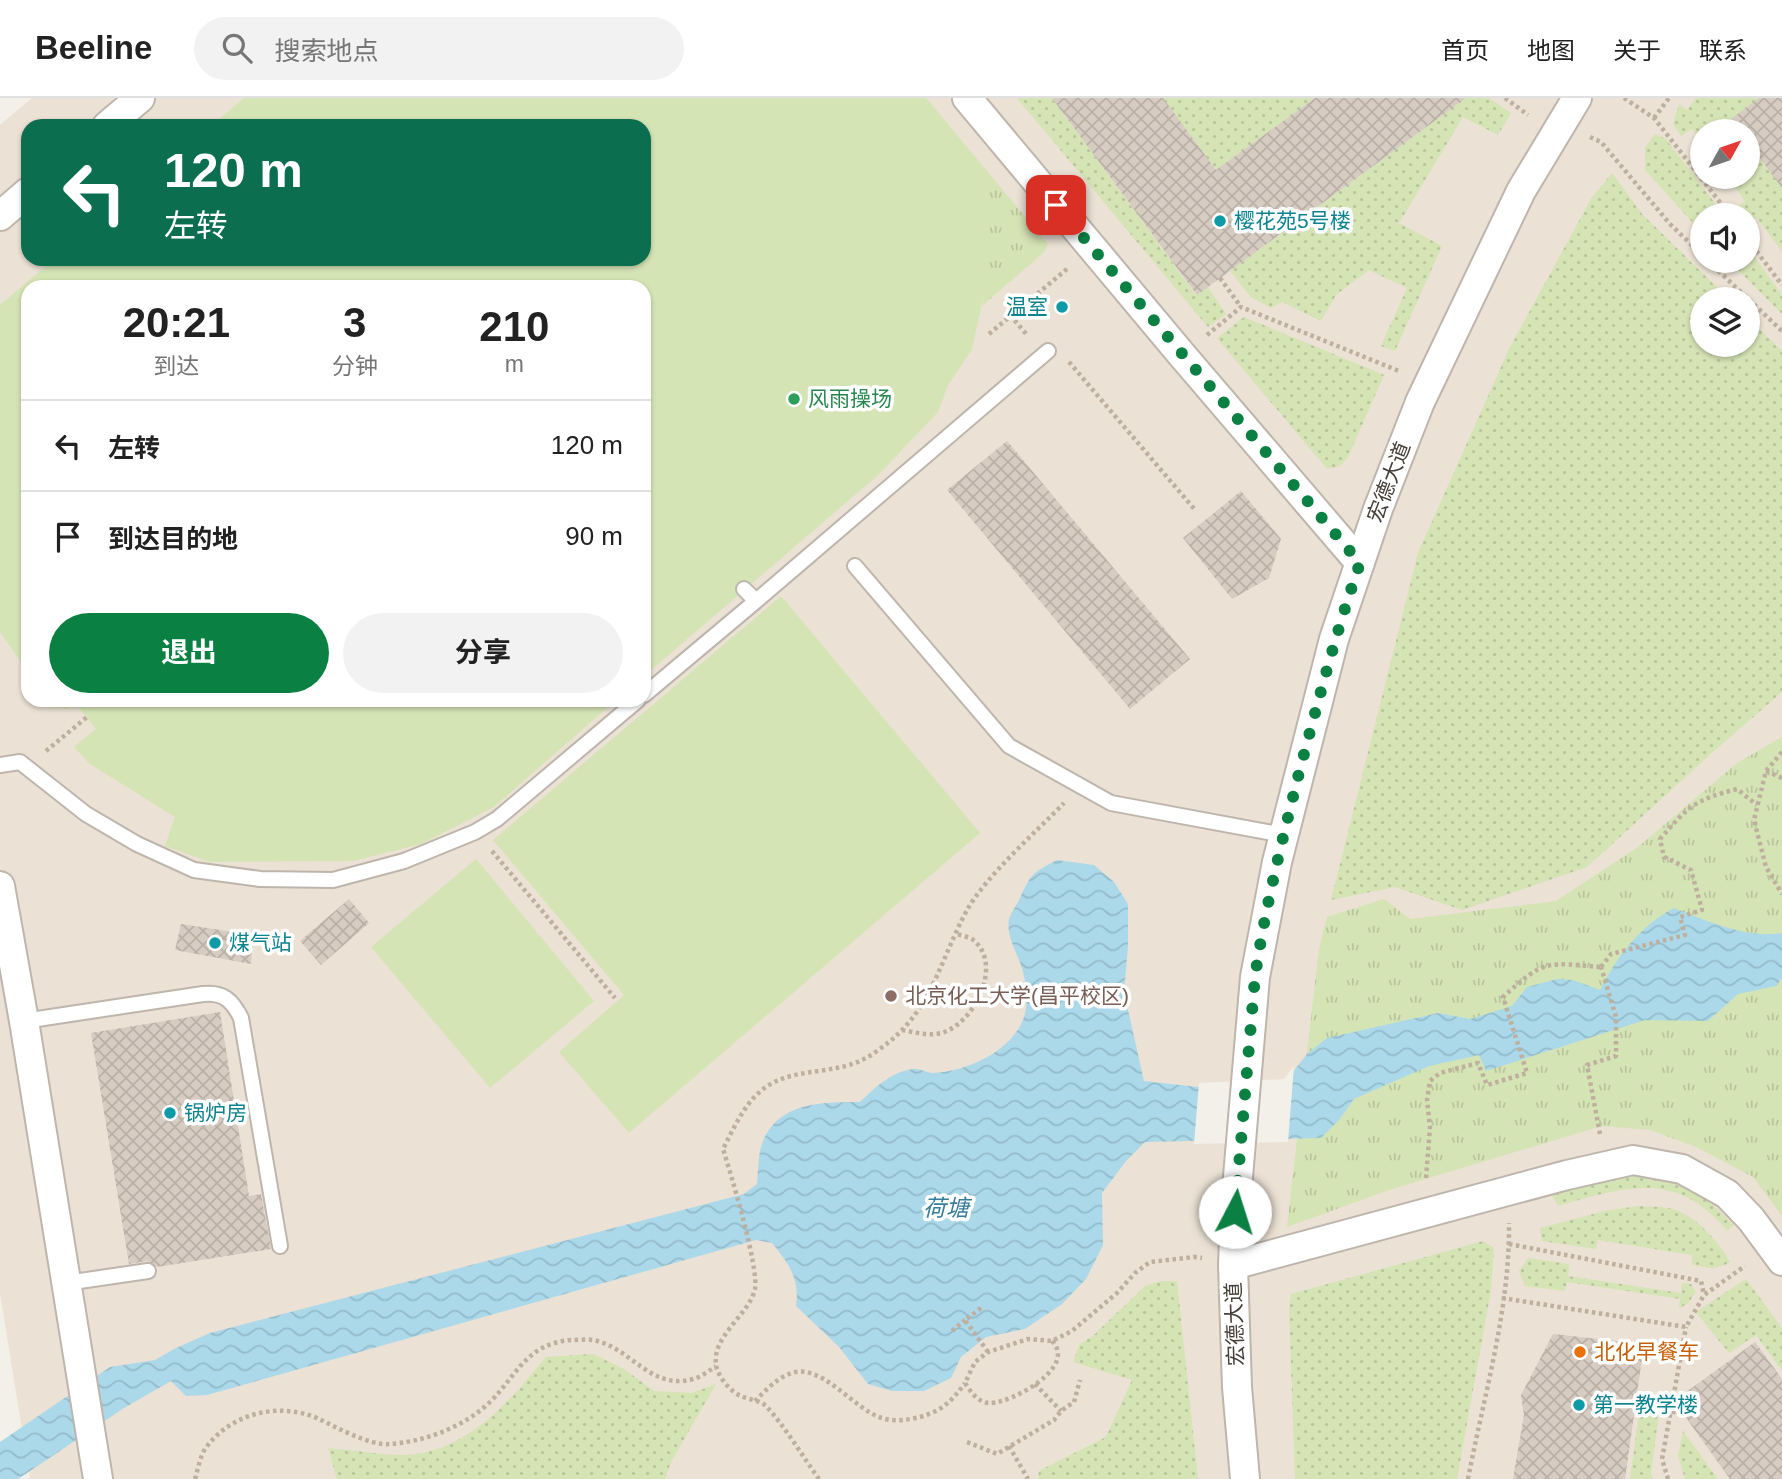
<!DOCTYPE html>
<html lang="zh">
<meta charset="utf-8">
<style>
:root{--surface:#fff;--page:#f2f2f2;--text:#222;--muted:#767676;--line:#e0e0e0;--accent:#0b8043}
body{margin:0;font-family:Arial,"Noto Sans SC",sans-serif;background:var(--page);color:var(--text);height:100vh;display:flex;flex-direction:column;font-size:26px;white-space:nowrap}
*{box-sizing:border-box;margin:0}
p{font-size:23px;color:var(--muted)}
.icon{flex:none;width:38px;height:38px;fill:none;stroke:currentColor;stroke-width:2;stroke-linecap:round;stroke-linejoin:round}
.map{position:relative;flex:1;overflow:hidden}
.sheet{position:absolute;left:21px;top:182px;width:630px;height:427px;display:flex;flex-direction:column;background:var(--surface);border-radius:21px;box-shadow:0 2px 5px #0004}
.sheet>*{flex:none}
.banner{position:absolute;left:21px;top:21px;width:630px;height:147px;border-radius:21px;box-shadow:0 2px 5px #0004;background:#0b6e4f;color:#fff;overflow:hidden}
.needle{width:46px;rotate:50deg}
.buttons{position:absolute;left:1690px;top:21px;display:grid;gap:14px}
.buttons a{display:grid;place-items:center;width:70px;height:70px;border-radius:50%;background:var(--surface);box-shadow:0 2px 5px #0004;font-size:35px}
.pin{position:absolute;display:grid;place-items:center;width:60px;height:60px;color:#fff;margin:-30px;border-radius:14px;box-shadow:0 4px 10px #0006}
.me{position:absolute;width:77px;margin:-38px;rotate:5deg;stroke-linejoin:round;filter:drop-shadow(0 0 5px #0008)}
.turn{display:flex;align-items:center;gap:24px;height:147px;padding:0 28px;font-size:32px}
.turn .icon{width:91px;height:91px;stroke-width:2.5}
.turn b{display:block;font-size:49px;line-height:60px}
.eta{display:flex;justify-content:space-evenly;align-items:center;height:119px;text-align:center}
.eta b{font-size:42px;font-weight:700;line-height:49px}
.action{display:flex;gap:14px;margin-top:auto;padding:14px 28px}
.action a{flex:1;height:80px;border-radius:42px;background:var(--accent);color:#fff;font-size:28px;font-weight:700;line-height:80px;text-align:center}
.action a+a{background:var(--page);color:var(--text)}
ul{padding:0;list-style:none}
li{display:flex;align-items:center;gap:21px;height:91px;padding:0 28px;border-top:2px solid var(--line)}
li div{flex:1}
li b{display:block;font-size:26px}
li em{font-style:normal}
header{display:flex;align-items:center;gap:42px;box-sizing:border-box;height:98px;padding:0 35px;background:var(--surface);border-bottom:2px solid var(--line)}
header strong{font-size:33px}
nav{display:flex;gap:38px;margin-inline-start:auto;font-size:24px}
.search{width:490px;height:63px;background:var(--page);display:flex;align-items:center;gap:18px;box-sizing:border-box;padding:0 24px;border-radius:38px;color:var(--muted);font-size:26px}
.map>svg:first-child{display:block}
.education{fill:#ebe1d4;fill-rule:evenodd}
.grass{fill:url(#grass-dots)}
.park{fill:url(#park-tufts)}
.garden{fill:#d5e4b5}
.water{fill:url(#water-waves)}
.pier{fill:#f3efe9}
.building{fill:url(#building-cross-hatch)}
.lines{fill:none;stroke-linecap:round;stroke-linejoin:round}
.lane-casing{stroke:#beb5ac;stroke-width:18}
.street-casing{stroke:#beb5ac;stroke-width:32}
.path{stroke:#beaf9f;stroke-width:4.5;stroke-dasharray:3.5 3.5;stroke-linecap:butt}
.lane{stroke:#fff;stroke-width:14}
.street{stroke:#fff;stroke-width:28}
.path-bridge{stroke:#beaf9f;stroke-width:4.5;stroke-dasharray:3.5 3.5;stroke-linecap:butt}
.route{stroke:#0b8043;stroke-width:12;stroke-dasharray:0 21.6}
.culture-dot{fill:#0f9aa8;stroke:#fff;stroke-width:2.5}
.leisure-dot{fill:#2e9e5b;stroke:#fff;stroke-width:2.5}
.education-dot{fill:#8d6e63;stroke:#fff;stroke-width:2.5}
.food-dot{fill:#e8710a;stroke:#fff;stroke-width:2.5}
.labels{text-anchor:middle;stroke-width:7;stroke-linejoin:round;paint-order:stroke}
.culture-label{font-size:21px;fill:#0d838f;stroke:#fff;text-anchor:start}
.leisure-label{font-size:21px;fill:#27864d;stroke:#fff;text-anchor:start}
.street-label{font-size:21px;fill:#463f38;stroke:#fff}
.education-label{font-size:21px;fill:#785e54;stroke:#fff;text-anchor:start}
.food-label{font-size:21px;fill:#c56008;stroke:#fff;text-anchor:start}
.water-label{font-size:23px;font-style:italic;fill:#367d9a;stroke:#fff}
</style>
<header>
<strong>Beeline</strong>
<div class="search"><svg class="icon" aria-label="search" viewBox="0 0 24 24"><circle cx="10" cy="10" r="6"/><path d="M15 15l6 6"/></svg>搜索地点</div>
<nav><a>首页</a><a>地图</a><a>关于</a><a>联系</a></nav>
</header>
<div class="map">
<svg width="1782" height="1381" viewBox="0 0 1782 1381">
<defs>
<pattern id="grass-dots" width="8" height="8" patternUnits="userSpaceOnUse" patternTransform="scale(1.75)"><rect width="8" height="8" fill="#d5e4b5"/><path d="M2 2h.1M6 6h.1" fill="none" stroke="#b8c59c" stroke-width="1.8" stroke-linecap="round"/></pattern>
<pattern id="park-tufts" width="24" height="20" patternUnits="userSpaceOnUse" patternTransform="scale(1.75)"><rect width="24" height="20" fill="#d5e4b5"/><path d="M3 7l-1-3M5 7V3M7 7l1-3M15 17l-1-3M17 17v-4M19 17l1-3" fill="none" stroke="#b8c59c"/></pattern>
<pattern id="water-waves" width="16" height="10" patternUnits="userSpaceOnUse" patternTransform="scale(1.75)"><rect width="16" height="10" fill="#abd9ea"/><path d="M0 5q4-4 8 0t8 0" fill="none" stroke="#94bbc9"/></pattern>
<pattern id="building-cross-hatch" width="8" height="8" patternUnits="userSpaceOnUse" patternTransform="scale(1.75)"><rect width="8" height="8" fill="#d7ccc2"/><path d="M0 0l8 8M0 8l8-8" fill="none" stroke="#bab0a7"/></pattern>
</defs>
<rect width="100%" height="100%" fill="#f3efe9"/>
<path class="education" d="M32,0H1782V1381H30L0,1195V27ZM28,28H644V161H28ZM1703,33H1748V79H1703ZM1703,117H1748V163H1703ZM28,189H644V602H28ZM1703,201H1748V247H1703Z"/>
<path class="grass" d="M1017,0H1052L1196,197L1208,189L1226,216L1208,229Z
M1163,0H1315L1216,72Z
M1466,0H1489L1511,15L1498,37L1463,19L1399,125L1442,148L1395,253L1381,248L1407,190L1369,172L1336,197L1321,223L1282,204L1271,210L1251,199L1230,173Z
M1696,0H1759L1732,21L1741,33H1703V45L1692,31L1681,38L1673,26L1679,6L1687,12Z
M1655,36L1666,41L1724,117H1703V136L1645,72V50Z
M1748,44L1782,90V154L1757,120L1748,125V117H1739L1735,111L1745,103L1728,79H1748Z
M1612,75L1642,116L1729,201H1703V247H1748V220L1782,253V594L1714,653L1587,769L1462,812L1395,789L1331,802L1418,455L1509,251L1591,101Z
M1748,150L1782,197V216L1729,163H1748Z
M1244,219L1384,277L1348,359L1340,368L1327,371L1217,240Z
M1626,1077C1678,1076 1699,1092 1734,1127L1727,1133C1676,1071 1626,1089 1558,1108L1552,1097Z
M1639,1108C1650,1109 1662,1108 1673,1111C1696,1118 1719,1144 1730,1164C1717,1172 1706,1171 1692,1166V1157L1598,1142L1596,1151L1542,1143L1540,1130L1609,1112Z
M1483,1143L1494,1150L1491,1192L1457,1381H1295L1289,1209L1291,1196Z
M1528,1160L1569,1166L1568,1178L1681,1195L1682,1185L1691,1186L1696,1194L1689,1204L1679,1211L1680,1201L1567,1184L1565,1193L1525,1188L1519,1173Z
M1746,1181L1782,1230V1273L1756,1237L1729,1255L1696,1214Z
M1161,1183H1177L1198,1381H1038L1039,1373L1106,1339L1132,1282L1073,1264L1079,1247L1095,1236L1145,1188Z
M593,1256L624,1271L654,1293L692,1295L716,1286L671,1364L665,1381H337L328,1350C353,1352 379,1357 404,1357C466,1355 510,1303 546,1259Z
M1640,1308L1657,1310L1658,1322L1651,1375L1653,1381H1630Z
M1683,1333L1718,1381H1685L1678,1358Z"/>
<path class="park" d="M981,66L1048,146L1044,154L982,208C992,155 989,119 981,66Z
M1782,639V1118L1753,1079L1696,1049L1650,1032L1602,1028L1389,1092L1287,1129L1319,850L1327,819L1384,801L1410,821L1556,803L1638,749L1737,665Z"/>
<path class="garden" d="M244,0H926L981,66L989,120V172L972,251L948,287L938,314L877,378L644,578V189H28V574L0,534V207L54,161H644V28H211Z
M781,498L980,735L629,1035L559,954L624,897L493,742Z
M47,602H616L494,709L421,746L353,763L210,764L165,748L175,719L90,666L74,649L96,631L75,605L67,611L52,609Z
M476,761L594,903L490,990L371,849Z"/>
<path class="water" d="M1057,762L1094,767L1114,784L1128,806V848L1124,894L1144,983L1207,990L1285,984L1307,956L1327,940L1438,915L1470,921L1512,908L1527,889L1557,881L1573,882L1600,892C1618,857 1640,828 1674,810C1707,823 1747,841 1782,835V880L1776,888L1738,896L1708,923L1645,922L1486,973L1479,957L1429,968L1354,1001L1339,1022L1321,1040L1145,1044L1126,1063L1102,1095L1103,1147L1086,1181L1062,1206L1025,1231L986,1239L961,1259L951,1280L924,1293H892L868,1286L839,1249L796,1208C800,1181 789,1166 772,1145L756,1142L207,1297L186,1298L171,1283L124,1310L18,1381H0V1344L110,1269L155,1262L174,1251L210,1235L744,1096L757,1086C758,1075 758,1063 760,1053C772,1004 820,1004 860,1004C875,990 890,974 913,971C919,970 926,975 933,975C966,974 1013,953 1024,919C1029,904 1026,882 1021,867C1016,853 1006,837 1009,821C1011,815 1016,808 1019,802C1032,774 1031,776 1057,762Z"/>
<path class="pier" d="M1294,968L1288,1044L1194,1046L1199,985L1284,981Z"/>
<path class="building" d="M1052,0H1163L1216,72L1315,0H1466L1197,197Z
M1759,0H1782V90L1748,44V33H1741L1731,21Z
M1007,343L1190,561L1130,611L947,392Z
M1241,393L1281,441L1269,480L1232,501L1183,440Z
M349,801L369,825L321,867L300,843Z
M181,826L253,837L251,866L175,852Z
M220,914L249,1098L261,1096L271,1151L157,1169L147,1163L129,1166L91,935Z
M1553,1236L1644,1246L1625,1381H1513L1524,1317L1521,1297Z
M1755,1244L1782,1281V1381H1730L1674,1303Z"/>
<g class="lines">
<defs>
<path id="lane" d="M855,468L1009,648L1111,705L1284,737
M756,503L1048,253
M644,597L756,503L744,491
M0,667L20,664L86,716L137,746L194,772L260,781L333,782L404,763L475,734L497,721L638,602
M24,923L203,896C223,894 232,902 241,920L280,1148
M66,1185L148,1173"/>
<path id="street" d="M967,0L1182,257L1360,465
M107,28L140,0
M0,118L28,94
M0,788L24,923L98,1381
M1233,1167L1567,1077L1633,1062L1682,1071L1727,1096L1751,1121L1782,1163
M1245,1381L1237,1289L1233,1167L1235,1114L1255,879L1277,764L1334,541L1378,411L1420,304L1521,93L1577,0"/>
</defs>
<use href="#lane" class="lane-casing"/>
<use href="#street" class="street-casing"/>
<path class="path" d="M1505,0L1528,17
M1624,0L1654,20L1730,117
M1654,20L1669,0
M1590,39L1601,44L1670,126L1703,158
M1748,142L1782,187
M1708,163L1782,233
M1220,180L1241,209
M1010,217L1028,238
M989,236L1067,171
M1207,237L1241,209L1399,273
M1069,264L1196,413
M46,653L87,619
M1782,654L1766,673L1754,722L1766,769L1782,796
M1766,673L1782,680
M492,753L615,900
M1601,869L1611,856L1685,837L1680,819L1702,812L1691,772L1664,759L1660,741C1689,708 1694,702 1737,691L1757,707
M902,932C913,934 924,937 936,936C972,932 1006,866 972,841C968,839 961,837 956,836
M1600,1036L1587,967L1616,958V919L1601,869
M1426,1080L1430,1029L1427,1002L1430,983L1440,975L1478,965L1487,987L1527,975L1503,899C1546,860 1546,865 1601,869
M1509,1146L1701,1183L1704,1197
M1502,1200L1686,1229L1704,1197L1745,1168
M981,1210L965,1222L988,1254
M952,1233L965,1222
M1052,1243C1078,1269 1012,1305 990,1305C978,1305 971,1294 965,1285L975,1264L988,1254L1028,1241L1052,1243L1072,1233L1117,1195L1135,1175L1150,1164L1194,1159L1202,1160
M1035,1286L1061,1313
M755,1303C765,1293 776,1281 789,1276C820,1262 854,1312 882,1320C894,1324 908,1322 920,1319C942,1313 952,1303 965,1285
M967,1344L997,1356L1054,1322L1061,1313L1074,1304L1080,1282
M1009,1348L1028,1381
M195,1381C198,1371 200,1359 205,1351C230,1315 280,1303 319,1321C336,1329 370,1348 389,1346C424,1344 464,1329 490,1304C518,1276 526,1246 571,1242C578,1242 586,1241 593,1242C631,1249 650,1293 693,1281C701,1279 709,1273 716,1268
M819,1381C803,1359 784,1327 766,1308C760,1302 749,1302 741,1298C731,1294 721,1282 717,1271C708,1240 749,1218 755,1191C759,1170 731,1076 723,1051C735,1028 746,1001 769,987C797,970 834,976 862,962C871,958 881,950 889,944C933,908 941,860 967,812C987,777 1035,735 1064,705
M1468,1381C1484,1297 1510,1211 1509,1125
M1668,1381L1662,1361L1686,1229"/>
<use href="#lane" class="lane"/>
<use href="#street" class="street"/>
<path class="path-bridge" d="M1652,1308L1689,1318"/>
</g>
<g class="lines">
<path class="route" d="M1056,107L1360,465C1336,534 1318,604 1299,675C1282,743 1265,810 1255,879L1235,1114"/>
</g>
<g class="culture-dot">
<circle cx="1220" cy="123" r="7"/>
<circle cx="1062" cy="209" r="7"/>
<circle cx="215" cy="845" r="7"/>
<circle cx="170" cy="1015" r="7"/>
<circle cx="1579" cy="1307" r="7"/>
</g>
<circle class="leisure-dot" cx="794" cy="301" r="7"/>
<circle class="education-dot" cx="891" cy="898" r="7"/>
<circle class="food-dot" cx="1580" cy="1254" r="7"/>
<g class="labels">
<g class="culture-label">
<text x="1234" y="130">樱花苑5号楼</text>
<text x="1048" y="216" text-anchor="end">温室</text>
<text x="229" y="852">煤气站</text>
<text x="184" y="1022">锅炉房</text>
<text x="1593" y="1314">第一教学楼</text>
</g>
<g class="leisure-label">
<text x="808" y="308">风雨操场</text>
</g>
<g class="street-label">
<text transform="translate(1389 384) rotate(-69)" y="7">宏德大道</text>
<text transform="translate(1235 1226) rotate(-92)" y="7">宏德大道</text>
</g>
<g class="education-label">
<text x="905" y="905">北京化工大学(昌平校区)</text>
</g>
<g class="food-label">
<text x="1594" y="1261">北化早餐车</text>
</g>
<g class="water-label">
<text x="946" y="1118">荷塘</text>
</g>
</g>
</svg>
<div class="buttons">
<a><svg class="needle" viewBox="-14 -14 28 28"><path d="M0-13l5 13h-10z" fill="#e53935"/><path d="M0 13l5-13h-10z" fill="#767676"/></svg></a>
<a><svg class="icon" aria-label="sound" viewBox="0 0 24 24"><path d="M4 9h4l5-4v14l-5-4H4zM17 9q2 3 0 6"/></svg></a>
<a><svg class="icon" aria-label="layers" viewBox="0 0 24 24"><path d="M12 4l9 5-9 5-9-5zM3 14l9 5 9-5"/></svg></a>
</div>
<div class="pin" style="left:1056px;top:107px;background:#d93025"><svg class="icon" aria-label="arrive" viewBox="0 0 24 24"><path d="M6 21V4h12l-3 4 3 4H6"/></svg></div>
<svg class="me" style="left:1235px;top:1114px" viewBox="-20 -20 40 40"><circle r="19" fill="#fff"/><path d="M0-13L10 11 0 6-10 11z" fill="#0b8043"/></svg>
<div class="banner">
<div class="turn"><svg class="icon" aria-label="left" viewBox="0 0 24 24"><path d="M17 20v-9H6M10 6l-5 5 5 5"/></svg><div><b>120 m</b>左转</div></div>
</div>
<section class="sheet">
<div class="eta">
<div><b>20:21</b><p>到达</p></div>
<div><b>3</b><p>分钟</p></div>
<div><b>210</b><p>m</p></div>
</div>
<ul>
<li><svg class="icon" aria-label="left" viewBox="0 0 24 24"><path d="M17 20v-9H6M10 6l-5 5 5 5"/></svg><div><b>左转</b></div><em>120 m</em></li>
<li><svg class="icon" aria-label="arrive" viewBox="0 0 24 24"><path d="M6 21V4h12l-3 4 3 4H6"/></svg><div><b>到达目的地</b></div><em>90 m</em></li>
</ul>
<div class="action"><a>退出</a><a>分享</a></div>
</section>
</div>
